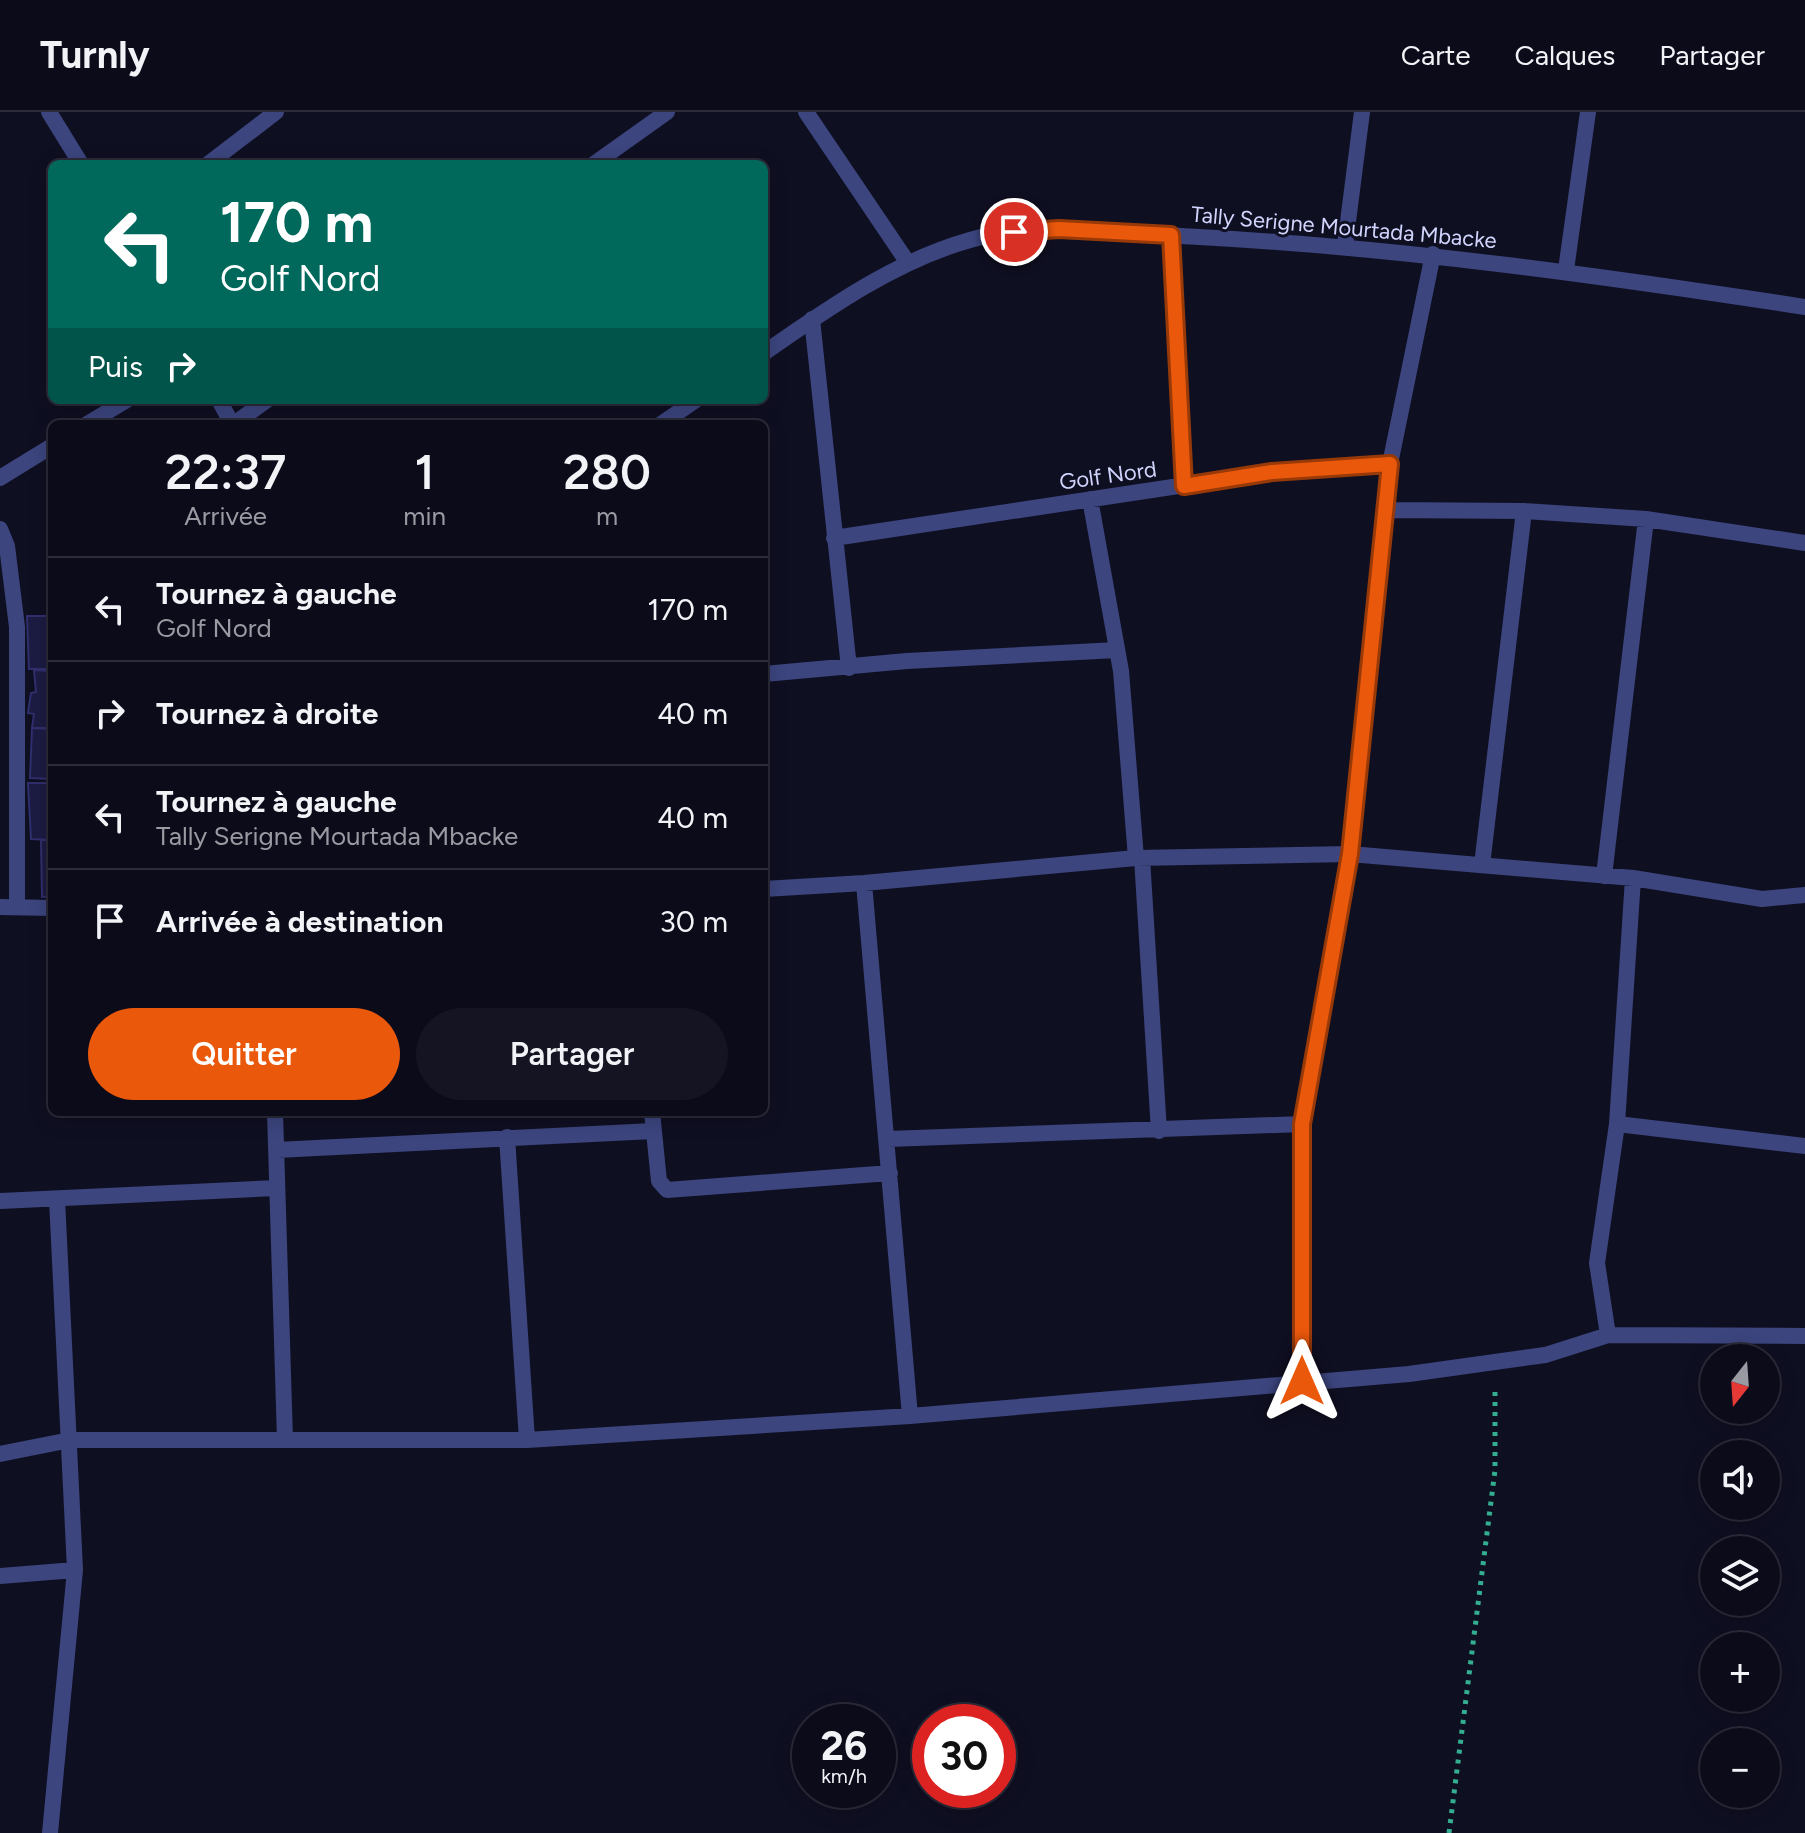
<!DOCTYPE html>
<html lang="fr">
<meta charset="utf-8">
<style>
:root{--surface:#0b0b1a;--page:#141423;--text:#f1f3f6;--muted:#9a9ba2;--line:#2b2b39;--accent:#ea580c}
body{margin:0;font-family:Figtree,sans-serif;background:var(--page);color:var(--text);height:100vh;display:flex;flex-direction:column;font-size:30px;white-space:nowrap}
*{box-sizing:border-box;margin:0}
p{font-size:26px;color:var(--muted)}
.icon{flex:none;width:44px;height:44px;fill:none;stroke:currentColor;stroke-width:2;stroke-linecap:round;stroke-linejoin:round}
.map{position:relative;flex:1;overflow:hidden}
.side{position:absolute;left:48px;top:308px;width:720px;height:696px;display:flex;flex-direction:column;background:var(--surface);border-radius:12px;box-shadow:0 4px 20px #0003,0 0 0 2px var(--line)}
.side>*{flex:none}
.hud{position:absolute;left:48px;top:48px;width:720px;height:244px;border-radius:12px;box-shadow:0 4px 20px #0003,0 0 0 2px var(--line);background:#00695c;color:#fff;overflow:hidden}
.needle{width:52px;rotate:197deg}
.controls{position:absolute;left:1700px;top:1232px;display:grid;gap:16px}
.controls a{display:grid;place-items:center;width:80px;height:80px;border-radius:50%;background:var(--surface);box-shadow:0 4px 20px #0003,0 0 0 2px var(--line);font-size:40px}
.speed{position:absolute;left:792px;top:1592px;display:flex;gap:16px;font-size:40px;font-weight:700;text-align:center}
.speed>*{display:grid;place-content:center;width:104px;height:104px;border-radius:50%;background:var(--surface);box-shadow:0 4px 20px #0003,0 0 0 2px var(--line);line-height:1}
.speed small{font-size:20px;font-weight:400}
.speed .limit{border:12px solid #d22;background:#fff;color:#111}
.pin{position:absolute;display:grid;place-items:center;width:68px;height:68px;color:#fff;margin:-34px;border:4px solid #fff;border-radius:50%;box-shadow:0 2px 8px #0007}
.me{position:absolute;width:88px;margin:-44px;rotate:0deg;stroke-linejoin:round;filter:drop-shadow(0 0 6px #0008)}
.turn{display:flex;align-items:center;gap:28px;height:168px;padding:0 40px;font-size:36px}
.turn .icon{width:104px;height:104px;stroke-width:2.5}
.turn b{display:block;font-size:56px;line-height:68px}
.then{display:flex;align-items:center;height:76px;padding:0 40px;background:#0003;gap:16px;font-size:30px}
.eta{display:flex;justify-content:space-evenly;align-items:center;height:136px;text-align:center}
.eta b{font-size:48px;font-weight:600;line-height:56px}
.cta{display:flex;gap:16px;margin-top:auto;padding:16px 40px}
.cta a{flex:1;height:92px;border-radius:48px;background:var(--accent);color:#fff;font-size:32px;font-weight:600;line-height:92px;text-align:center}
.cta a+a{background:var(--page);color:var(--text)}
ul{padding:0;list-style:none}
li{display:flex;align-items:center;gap:24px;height:104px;padding:0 40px;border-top:2px solid var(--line)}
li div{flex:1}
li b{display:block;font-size:30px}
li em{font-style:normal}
header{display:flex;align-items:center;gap:48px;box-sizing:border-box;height:112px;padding:0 40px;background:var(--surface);border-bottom:2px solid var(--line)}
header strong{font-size:38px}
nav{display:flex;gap:44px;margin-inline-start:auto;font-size:28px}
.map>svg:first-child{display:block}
.building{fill:#1c1b42;stroke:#302f6d;stroke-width:2}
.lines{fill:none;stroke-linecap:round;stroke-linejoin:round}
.path{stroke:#34ae91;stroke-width:5;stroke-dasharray:4 6;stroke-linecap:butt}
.minor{stroke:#3c457e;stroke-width:16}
.tertiary{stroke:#3c457e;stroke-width:16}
.route-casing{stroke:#983908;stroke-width:20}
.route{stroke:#ea580c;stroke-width:14}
.labels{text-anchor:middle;stroke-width:6;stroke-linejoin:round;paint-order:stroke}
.street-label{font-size:22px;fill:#d1d4fd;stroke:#0f0f22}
</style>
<header>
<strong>Turnly</strong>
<nav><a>Carte</a><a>Calques</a><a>Partager</a></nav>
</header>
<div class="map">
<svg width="1805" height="1721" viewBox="0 0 1805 1721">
<rect width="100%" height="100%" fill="#0f0f22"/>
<path class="building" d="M27,504H52V557H29Z
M34,558L52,559V616H32L34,602L28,601L31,581L36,580Z
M32,616L52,617V667L30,666Z
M28,671H52V728L31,727Z
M41,728H52V784L42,785Z"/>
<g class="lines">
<path class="path" d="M1449,1721L1495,1358V1277"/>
<path class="minor" d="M806,0L908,151
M208,52L276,0
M594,52L667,0
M1171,123L1184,374
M1345,133L1362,0
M1566,158L1588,0
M812,207L849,556
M87,312L127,288
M234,312L267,288
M0,366L52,334
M1090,387L1121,559L1136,746
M1386,398L1524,399L1646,407L1805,431
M0,417L7,434L17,515V795
M834,426L1272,360L1390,352
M764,562L907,549L1117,538
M1142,746L1159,1019
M1482,753L1524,399
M1604,764L1646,407
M864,771L910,1304
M764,777L864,771L1136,746L1350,742L1633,766L1762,787L1805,783
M0,795L52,796
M275,1000L285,1328
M652,1000L659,1069L667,1078L890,1061
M1617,1012L1805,1034
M507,1025L527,1328
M888,1027L1302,1012
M277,1038L653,1019
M0,1089L277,1076
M1608,1223L1597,1151L1617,1012L1633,766
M1302,1269V1012L1350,742L1390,352L1433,142
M0,1342L70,1328H527L910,1304L1409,1262L1545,1243L1608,1223L1805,1224
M0,1464L75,1458
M50,1721L75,1458L57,1087"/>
<path class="tertiary" d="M49,0L81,52
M764,241C827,197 895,149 970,128C1043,107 1124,121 1199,125C1403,136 1603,164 1805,195
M219,288L232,312
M661,312L696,288"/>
</g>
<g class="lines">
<defs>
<path id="route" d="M1014,120L1059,117L1171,123L1184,374L1272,360L1390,352L1350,742L1302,1012V1269"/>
</defs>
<use href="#route" class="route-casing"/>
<use href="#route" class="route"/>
</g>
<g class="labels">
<g class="street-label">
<text transform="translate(1344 115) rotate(5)" y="8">Tally Serigne Mourtada Mbacke</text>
<text transform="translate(1108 363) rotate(-8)" y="8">Golf Nord</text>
</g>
</g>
</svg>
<div class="controls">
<a><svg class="needle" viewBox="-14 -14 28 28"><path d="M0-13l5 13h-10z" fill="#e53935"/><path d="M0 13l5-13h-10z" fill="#9a9ba2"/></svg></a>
<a><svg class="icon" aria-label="sound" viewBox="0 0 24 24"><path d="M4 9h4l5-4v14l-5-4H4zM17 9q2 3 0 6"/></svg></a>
<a><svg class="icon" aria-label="layers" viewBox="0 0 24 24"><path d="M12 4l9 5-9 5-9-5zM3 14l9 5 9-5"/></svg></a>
<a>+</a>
<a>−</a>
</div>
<div class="speed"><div>26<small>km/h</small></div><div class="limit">30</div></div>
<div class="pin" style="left:1014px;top:120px;background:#d93025"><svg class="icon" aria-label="arrive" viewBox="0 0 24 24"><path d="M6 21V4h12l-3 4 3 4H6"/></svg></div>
<svg class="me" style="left:1302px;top:1269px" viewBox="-20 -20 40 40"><path d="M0-17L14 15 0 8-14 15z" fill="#ea580c" stroke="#fff" stroke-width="4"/></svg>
<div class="hud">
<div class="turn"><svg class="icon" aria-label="left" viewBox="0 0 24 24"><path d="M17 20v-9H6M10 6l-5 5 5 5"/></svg><div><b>170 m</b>Golf Nord</div></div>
<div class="then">Puis<svg class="icon" aria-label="right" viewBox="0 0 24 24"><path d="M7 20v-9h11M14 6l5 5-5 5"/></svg></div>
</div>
<section class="side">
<div class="eta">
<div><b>22:37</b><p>Arrivée</p></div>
<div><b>1</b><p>min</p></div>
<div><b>280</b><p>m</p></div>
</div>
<ul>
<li><svg class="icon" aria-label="left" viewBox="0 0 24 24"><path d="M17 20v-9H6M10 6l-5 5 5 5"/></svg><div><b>Tournez à gauche</b><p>Golf Nord</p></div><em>170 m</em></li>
<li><svg class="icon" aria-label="right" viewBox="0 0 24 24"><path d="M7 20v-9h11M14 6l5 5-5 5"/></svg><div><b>Tournez à droite</b></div><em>40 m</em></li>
<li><svg class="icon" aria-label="left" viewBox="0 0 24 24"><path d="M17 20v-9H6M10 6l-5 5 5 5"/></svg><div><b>Tournez à gauche</b><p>Tally Serigne Mourtada Mbacke</p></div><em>40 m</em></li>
<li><svg class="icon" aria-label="arrive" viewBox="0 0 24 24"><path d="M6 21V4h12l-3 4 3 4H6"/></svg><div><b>Arrivée à destination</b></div><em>30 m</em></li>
</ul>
<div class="cta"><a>Quitter</a><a>Partager</a></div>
</section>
</div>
